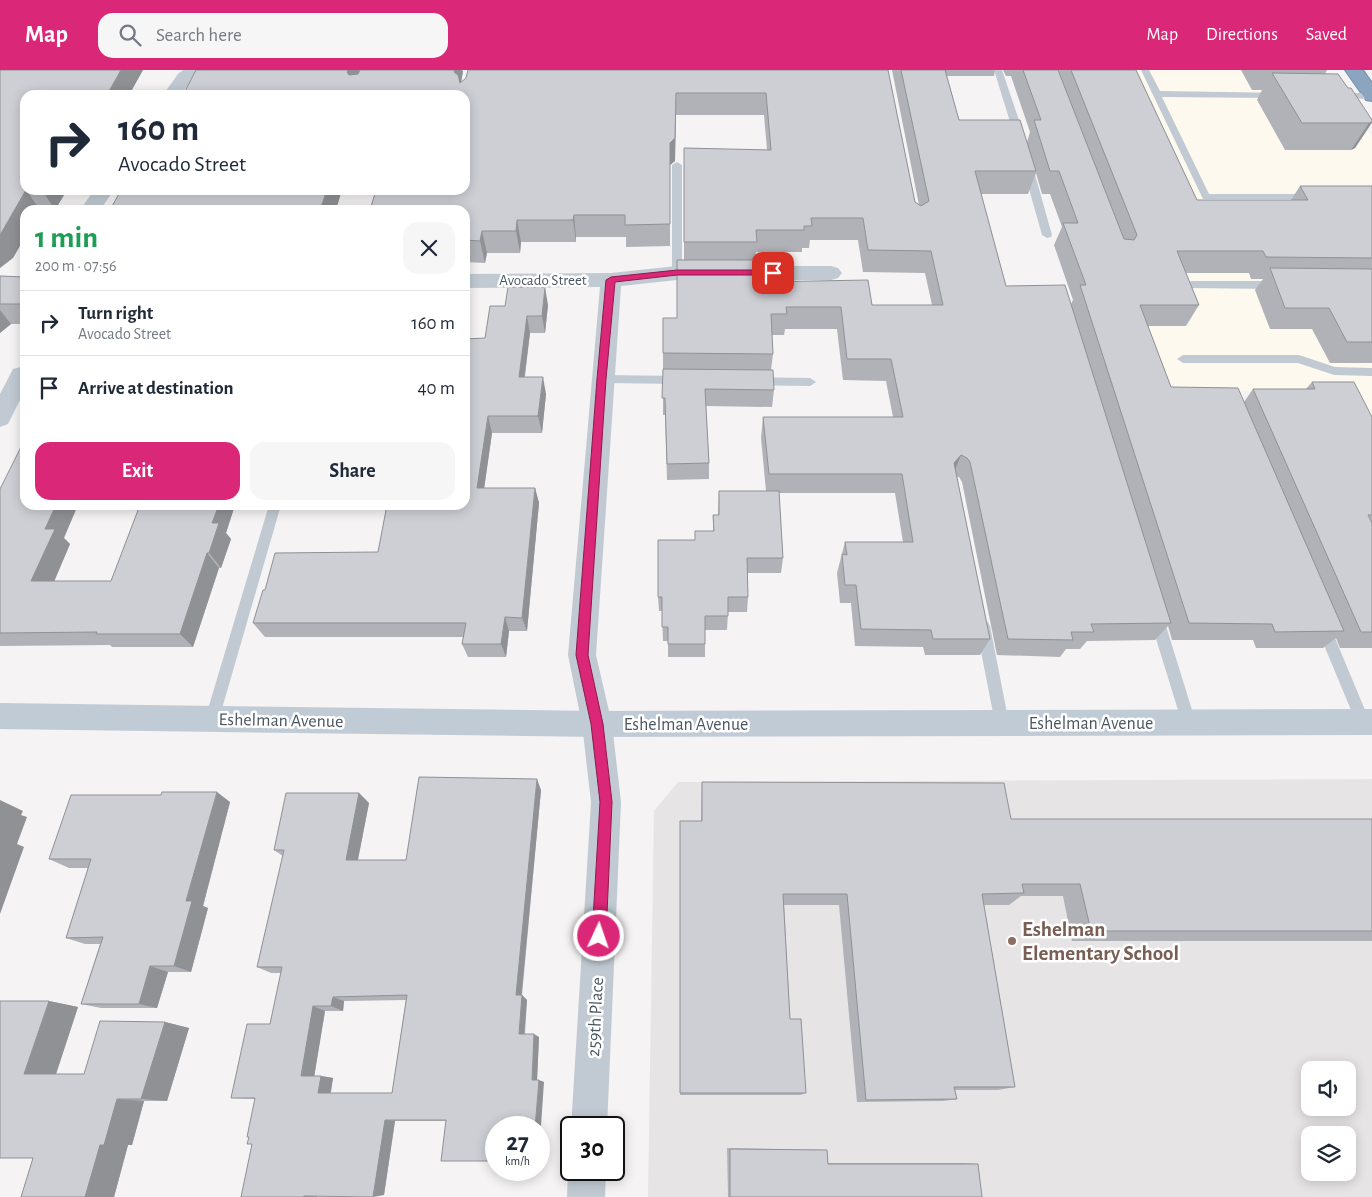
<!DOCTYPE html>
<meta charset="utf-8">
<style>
:root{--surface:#fff;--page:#f6f6f7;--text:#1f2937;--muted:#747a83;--line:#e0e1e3;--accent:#db2777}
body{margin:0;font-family:"Alegreya Sans",sans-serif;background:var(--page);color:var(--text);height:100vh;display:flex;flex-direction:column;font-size:19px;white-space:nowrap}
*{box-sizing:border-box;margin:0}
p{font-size:16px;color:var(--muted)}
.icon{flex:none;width:28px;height:28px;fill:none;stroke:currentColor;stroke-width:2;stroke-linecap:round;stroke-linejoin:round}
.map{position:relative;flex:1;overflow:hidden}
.details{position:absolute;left:20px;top:135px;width:450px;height:305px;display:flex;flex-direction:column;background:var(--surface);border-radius:15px;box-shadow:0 2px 12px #0003}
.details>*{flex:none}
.banner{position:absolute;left:20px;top:20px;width:450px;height:105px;border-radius:15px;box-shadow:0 2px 12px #0003;background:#fff;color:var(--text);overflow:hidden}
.controls{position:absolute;left:1301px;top:991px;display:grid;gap:10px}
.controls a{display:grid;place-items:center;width:55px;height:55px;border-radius:10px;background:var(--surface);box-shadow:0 2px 12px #0003;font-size:25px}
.speed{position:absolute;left:485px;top:1046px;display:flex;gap:10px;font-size:25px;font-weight:700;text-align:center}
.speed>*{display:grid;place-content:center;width:65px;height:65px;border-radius:50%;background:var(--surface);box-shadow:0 2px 12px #0003;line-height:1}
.speed small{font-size:12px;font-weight:400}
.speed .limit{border:2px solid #111;border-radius:8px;background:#fff;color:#111}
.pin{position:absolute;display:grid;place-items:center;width:42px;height:42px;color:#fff;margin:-21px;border-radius:10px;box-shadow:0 2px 8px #0006}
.me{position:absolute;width:55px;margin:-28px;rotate:3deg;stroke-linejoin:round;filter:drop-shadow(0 0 4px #0008)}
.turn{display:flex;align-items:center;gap:18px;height:105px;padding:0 15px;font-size:22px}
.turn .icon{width:65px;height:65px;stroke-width:2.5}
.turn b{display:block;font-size:35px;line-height:42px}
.round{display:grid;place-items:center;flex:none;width:52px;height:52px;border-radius:15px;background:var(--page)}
.head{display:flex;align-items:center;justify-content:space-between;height:85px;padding:0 15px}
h1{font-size:30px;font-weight:600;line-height:38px;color:#1e9e55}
.cta{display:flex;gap:10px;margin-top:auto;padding:10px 15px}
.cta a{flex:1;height:58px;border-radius:15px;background:var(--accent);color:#fff;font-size:20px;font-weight:600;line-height:58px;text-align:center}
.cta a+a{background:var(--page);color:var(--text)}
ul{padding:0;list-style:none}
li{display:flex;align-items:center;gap:15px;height:65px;padding:0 15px;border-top:1px solid var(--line)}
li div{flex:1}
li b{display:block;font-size:19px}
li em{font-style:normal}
header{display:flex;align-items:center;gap:30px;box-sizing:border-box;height:70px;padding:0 25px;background:var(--accent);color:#fff}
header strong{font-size:24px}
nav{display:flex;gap:28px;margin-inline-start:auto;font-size:18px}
.search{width:350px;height:45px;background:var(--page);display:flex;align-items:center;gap:12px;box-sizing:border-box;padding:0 18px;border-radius:15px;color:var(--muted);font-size:19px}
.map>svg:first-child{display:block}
.commercial{fill:#fdf9ef}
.education{fill:#e6e4e5;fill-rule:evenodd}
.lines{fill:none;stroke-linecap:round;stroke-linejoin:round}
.highway-casing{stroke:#7690ad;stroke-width:2}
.lane{fill:#c1cad2;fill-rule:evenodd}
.street{fill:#c1cad2;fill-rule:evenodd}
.secondary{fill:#c1cbd6;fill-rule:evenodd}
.highway{fill:#8ba5c1;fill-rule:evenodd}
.wall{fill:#b0b2b7;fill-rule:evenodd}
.shaded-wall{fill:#909195}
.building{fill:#cdcfd5;stroke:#909195;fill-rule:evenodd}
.route{fill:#db2777;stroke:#8e194d}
.education-dot{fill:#8d6e63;stroke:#fff;stroke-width:2}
.labels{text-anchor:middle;stroke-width:5;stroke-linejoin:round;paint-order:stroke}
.far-street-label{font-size:15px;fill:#4a5661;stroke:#fff}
.street-label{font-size:18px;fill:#4a5661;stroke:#fff}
.near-education-label{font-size:21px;font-weight:bold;fill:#785e54;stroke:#fff;text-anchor:start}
</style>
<header>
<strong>Map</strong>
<div class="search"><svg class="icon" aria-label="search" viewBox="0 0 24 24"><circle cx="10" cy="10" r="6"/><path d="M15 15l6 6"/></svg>Search here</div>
<nav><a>Map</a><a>Directions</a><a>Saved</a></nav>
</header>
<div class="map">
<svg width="1372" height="1127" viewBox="0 0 1372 1127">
<rect width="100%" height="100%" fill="#f5f3f3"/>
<path class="commercial" d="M1046,0H1326L1372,67V485L1296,322L1162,319Z"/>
<path class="education" d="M1372,709V1127H648L654,741L678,712ZM1310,1000H1348V1038H1310ZM1310,1065H1348V1102H1310Z"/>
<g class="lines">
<defs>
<path id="highway" d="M1345,0H1363L1372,13V31L1366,30Z"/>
</defs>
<use href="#highway" class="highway-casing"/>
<path class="lane" d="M994,0H1002L1025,68L1023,70H1017L1015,68Z
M1141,0H1149L1160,21L1282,23V27L1279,28L1162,27L1209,124H1311L1314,125V129H1203Z
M1338,23H1372V29L1335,28V24Z
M1027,91L1032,94L1052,165L1051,167L1047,168L1042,165L1022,94Z
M677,92L682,95V203L677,206L672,203V95Z
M1191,211H1278L1283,215L1278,219L1187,218L1186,215Z
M1183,285H1299L1335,297L1372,298V306L1334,305L1298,293H1183L1177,289Z
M602,305L681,306L687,310L681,314L602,313L596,309Z
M755,307L810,308L816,312L810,316L755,315L749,311Z
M269,435H281L219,649L217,654L212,656L207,654L205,649Z
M1156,540L1161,542L1163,546L1196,653L1194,658L1189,660L1184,658L1182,653L1149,546L1151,542Z
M983,550L988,552L990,556L1009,653L1007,658L1002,660L997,658L995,653L976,556L978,552Z
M1323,550L1328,552L1330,556L1370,652L1368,657L1363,659L1358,657L1356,652L1316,556L1318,552Z"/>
<path class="street" d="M183,0H203L190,12L181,25H163L178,4Z
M94,120H114L100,140H80Z
M677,196H831L838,198L842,203L838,208L831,210H677L621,216L596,585L612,654L621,732L607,1058H571V1059V1058L591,732L582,654L568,585L600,217L465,218V204L611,203Z
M21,297L25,298V320L8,354L0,357V324L13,299Z
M571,1093V1100H606L605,1127H567L568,1100Z"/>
<path class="secondary" d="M0,633L597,641L1372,639V665L597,667L0,659Z"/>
<use href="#highway" class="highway"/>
</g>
<path class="wall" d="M0,0H143L129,25H25L67,120L55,140H25V167L13,188Z
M888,0L915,132L919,135L892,0H995L994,6H947L959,50L1027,72L1030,62L1011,6H1006L1003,0H1136L1197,130H1291L1300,116H1372V293H1330L1312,259H1270L1255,220L1263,209H1251L1249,203H1186L1199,235L1186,256H1148L1171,317L1244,332L1253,319H1306L1312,312L1372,347V578H1340L1336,568L1323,578H1256L1253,570H1172L1168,556L1155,570L1087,571L1080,579H1066L1060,587L997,585L962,412L959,407H957L990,569L980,585H925L923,577L855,576L851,533H840L837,503L845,472H903L895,423H779L783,488L781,503H747L748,527L747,542H728L727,560H705V587H668V571H663L662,541H659L658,527L695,470L713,461V445H718L719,421H766L761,368L763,347H893L886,311L843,310L837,259H785L784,265H772L773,284L771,300L774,320L772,337L706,336L709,393V409L667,410L665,345H663V283L677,248L684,190V78L767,80L764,45H676L675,91L670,95V176L626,177V167H576V172H521L520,183H487L485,193L465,192V25H183L463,1L461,12ZM1036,103L1042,124H1050L1062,157L1054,175L1073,230L1071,234L1006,216L981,124H1028ZM810,170H858L863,202L925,203L932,235H872L761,212L755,190L756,182H802V178H809Z
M1241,0H1327L1325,4L1348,18L1372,50V53L1355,78L1351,80H1285L1257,30L1262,20H1252Z
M0,206L25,207V254H11L0,263Z
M548,235L545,263H530L525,307L546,324L542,363H492L484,418H535L539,433L527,561H509L506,587H468L462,574L464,567H265L253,553L265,520L378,482L386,439H384L382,435H465L485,268Z
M0,419L64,468L70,474L54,511H111L140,435H235L226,463L231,469L221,498H219L193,577H112L110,575L0,576Z
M702,712L1011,749H1372V871H1072L1063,826H1021L1009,835H984L1015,1017L998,1020H955L957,1029L943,1031L857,1032L839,835H784L790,949L806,1023L800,1025H680L701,751Z
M541,720L522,925L527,930L525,964L539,967L537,1010L544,1012L446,1051H395L384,1125L317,1126V1127H241L252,1074L255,1029L231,1028L270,954L281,903H271L257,897L283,786L274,780L359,723L369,733L358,790H406ZM406,930L392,1023H331L333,1008L321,1006H314L325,941H343L344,931Z
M230,732L203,836L208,838L191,902H168L157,938H101L81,934L100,874H85L66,868L88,798H69L49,789Z
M49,931L78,937L56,1004H84L165,952L189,958L167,1031H144L132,1075H128L114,1127H21L33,1088Z
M727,1078L827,1080L828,1093H963L978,1094L982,1127H728Z"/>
<path class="shaded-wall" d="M121,0H143L129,25H107Z
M348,0H363L354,24L347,2Z
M455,0H462L463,1L459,25L454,2Z
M676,23L675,91L670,95V176V73Z
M1372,52L1355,78L1351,80L1369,53Z
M26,120L40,140H25V167L13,188L0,198V165Z
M42,120H67L55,140Z
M327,120H342L336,140H320Z
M574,145L576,167V172L573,150Z
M517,150L521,172L520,183L516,161Z
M482,161L487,183L485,193L480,171Z
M545,217L548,235L545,263L542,246Z
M0,240L11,254L0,263Z
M527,246L530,263L522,324L519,307Z
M543,307L546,324L542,363L538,346Z
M488,346L492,363L482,434L477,418Z
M961,385L953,405L954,393Z
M535,418L539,433L527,561L522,548Z
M56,435H78L64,468L70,474L48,526L31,511L45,459Z
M219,435H235L226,463L231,469L221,498L209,483L212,453Z
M207,483L219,498L193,577L180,564Z
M505,547L509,561L506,587L501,574Z
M537,709L541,720L521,930L516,925Z
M217,722L230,732L203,836L208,838L191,902L174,896L186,831Z
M359,723L369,733L356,799L346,790Z
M0,730L23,741L21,745L27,747L17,774L24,777L0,844Z
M150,896L168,902L157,938L139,934Z
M522,925L527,930L524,967L519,964Z
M333,927L344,931L343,941L331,936Z
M49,931L78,937L55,1007L24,1004Z
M313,936L325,941L314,1008L301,1006Z
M165,952L189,958L167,1031L141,1029Z
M534,964L539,967L537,1012L532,1010Z
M321,1006L333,1008L330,1025L318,1023Z
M539,1010L544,1012L539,1085V1058H535Z
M117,1029L144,1031L132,1075H128L114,1127H85L100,1075Z
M385,1050L395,1051L384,1125L373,1127Z
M317,1124V1127H303L304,1126Z"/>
<path class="building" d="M0,0H121L107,25H25V120H26L0,165Z
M196,0H348L347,2L349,5L358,4L360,0H455L454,2L458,5L460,13L466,8L468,0H888L915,132L921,136L929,131L901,0H945L959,50H1020L1036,101H975L1006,216L1065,215L1171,553L1091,554L1094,562H1071L1073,570L1008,569L970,392L967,388L961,385L954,393L990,569H933L931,560L861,559L856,515H845L842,484L847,485L845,472H913L902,404H769L763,347H903L891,289H847L841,237H786L787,244H771L773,284L663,283V248H677V190H759L761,212L868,210L872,235H943L931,181L868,180L863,148H811L812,156H804V160H756L757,172H684V78L771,80L766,23H676L675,68L670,73V154L625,155V145H574L573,150H517L516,161H482L480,171L465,170V140H370L376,120H465V25H183Z
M1023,0H1058L1124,169L1134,170L1137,165L1071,0H1136L1197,130H1308L1300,116H1372V188L1266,187L1263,181H1177L1199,235H1140L1171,317L1238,318L1344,561L1275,562L1272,554L1189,553L1080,215H1086L1063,153H1078L1059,101H1050L1034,50H1041Z
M1272,3L1338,4L1348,18H1351L1372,50V52L1369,53H1302Z
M121,120H327L320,140H110Z
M1270,198L1372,199V272H1347L1329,238H1285Z
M0,206L25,207V234H0Z
M508,217H545L542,246H527L519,307H543L538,346H488L477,418H535L522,548L505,547L501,574H462L466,553H253L263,520H265L275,483L378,482L387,435H465V269L485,268L490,236H505Z
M663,299L773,300L774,320L705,319L709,393L667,394L665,328H662Z
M1312,312H1354L1372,347V445H1368L1372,453V562H1361L1253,319H1315Z
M25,369V435H56L45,459H55L31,511H111L140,435H219L212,453H219L209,483H207L180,564H96L97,562L0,563V419Z
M719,421H779L783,488H747L748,527H728V546H705V574H668V557H662V527H658V470H695V461H714L713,445H719Z
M419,707L537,709L516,925H522L519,964H534L532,1010H539L535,1058H496V1091H441L446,1050H385L373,1127L304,1126L303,1127H241L252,1074H247L249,1067H247L255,1028H231L247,954H270L282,897H257L284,780H274L286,723H359L346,790H406ZM407,925L392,1023H318L321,1006H301L313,936H331L333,927Z
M702,712L1004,713L1011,749H1372V861H1091L1080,814H1022L1024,823L982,824L1015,1017H954L957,1029L866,1030L847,824H783L790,949H801L806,1023H680V751H702Z
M162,722H217L186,831H192L174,896H150L139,934H81L103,867L66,868L91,789H49L71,725H161Z
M0,931H49L24,1004H84L100,951L165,952L141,1029H117L104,1075H100L85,1127H21L33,1088H0Z
M730,1079L827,1080L828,1094H978L982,1127H730Z"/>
<path class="route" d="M677,200H773L777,203L773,205H677L615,212L606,309L588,585L603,654L612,732L606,866L604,871L599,873L594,871L592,866L600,732L591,654L576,585L597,309L606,210L611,207Z"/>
<circle class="education-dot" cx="1012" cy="871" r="5"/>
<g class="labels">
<g class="far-street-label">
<text x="543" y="215">Avocado Street</text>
</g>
<g class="street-label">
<text transform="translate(281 650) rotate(1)" y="6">Eshelman Avenue</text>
<text x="1091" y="659">Eshelman Avenue</text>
<text x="686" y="660">Eshelman Avenue</text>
<text transform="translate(595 947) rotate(-87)" y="6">259th Place</text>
</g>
<g class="near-education-label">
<text x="1022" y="866">Eshelman<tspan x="1022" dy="24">Elementary School</tspan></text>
</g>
</g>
</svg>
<div class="controls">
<a><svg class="icon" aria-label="sound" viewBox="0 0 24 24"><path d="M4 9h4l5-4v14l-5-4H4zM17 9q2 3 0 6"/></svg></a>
<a><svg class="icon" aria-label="layers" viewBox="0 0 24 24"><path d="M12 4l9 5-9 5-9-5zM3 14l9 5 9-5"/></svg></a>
</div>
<div class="speed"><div>27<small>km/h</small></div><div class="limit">30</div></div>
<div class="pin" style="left:773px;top:203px;background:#d93025"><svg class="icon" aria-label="arrive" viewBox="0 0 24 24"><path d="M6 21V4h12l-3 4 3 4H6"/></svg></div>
<svg class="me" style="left:599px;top:866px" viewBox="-20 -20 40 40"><circle r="17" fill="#db2777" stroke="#fff" stroke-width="3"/><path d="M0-11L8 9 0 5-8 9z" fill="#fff"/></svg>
<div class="banner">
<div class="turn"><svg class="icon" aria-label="right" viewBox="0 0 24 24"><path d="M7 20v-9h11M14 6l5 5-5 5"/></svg><div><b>160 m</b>Avocado Street</div></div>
</div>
<section class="details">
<div class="head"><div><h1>1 min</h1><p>200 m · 07:56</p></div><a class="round"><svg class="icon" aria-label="close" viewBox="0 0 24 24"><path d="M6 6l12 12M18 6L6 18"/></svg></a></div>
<ul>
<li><svg class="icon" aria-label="right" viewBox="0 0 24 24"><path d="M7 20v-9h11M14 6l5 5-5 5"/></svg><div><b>Turn right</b><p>Avocado Street</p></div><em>160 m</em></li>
<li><svg class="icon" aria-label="arrive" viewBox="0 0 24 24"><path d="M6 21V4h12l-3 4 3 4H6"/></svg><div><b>Arrive at destination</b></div><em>40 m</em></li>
</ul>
<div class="cta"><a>Exit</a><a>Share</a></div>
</section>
</div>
